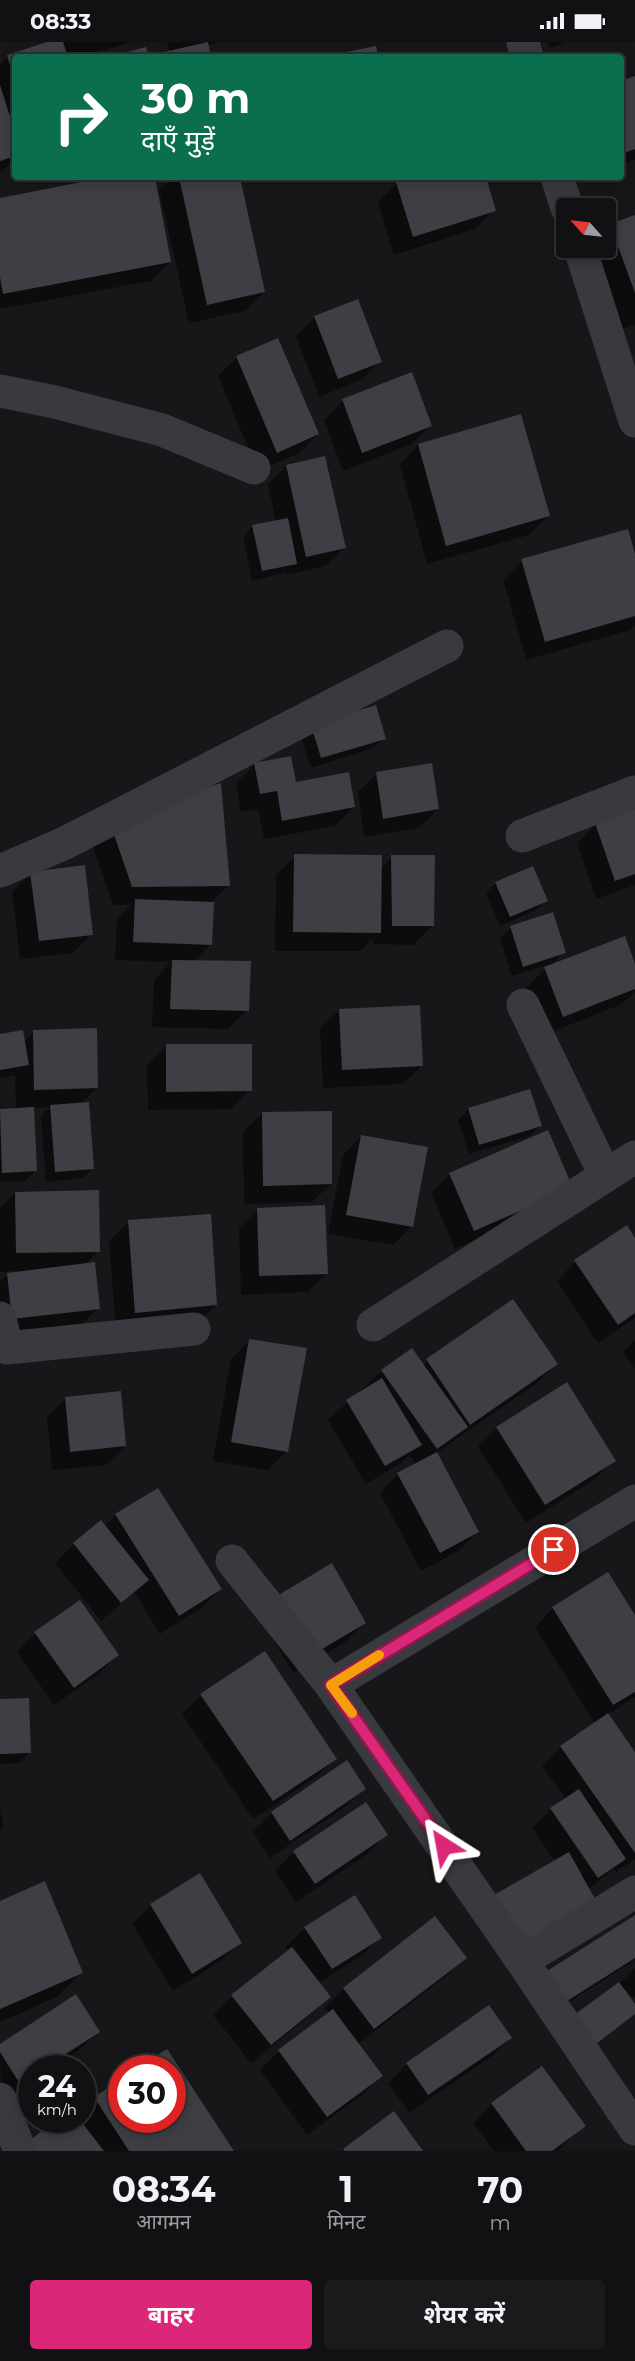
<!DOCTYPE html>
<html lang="hi">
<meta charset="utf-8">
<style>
:root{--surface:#111113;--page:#1a1a1c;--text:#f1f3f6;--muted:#9c9da0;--line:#303133;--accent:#db2777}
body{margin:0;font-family:Montserrat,"Noto Sans Devanagari",sans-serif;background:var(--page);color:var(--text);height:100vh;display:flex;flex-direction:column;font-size:22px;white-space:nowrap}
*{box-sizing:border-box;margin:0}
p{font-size:20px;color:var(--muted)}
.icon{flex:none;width:33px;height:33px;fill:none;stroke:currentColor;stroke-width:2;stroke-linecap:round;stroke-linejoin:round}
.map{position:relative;height:2109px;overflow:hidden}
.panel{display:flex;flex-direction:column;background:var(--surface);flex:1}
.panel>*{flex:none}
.banner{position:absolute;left:12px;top:12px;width:612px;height:126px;border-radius:6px;box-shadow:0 3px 15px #0003,0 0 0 2px var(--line);background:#0b6e4f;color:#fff;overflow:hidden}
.needle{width:39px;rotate:297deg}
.buttons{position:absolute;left:556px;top:156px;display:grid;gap:12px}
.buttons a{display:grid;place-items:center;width:60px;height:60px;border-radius:6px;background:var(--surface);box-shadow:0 3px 15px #0003,0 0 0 2px var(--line);font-size:30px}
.speed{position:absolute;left:18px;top:2013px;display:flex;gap:12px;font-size:30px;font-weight:700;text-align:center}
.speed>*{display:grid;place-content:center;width:78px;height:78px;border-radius:50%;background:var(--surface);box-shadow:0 3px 15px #0003,0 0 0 2px var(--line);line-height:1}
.speed small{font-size:15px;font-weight:400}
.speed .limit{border:9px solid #d22;background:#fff;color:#111}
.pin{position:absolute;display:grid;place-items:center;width:51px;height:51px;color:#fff;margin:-26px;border:3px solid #fff;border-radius:50%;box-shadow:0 2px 6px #0007}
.me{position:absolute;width:66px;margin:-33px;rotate:326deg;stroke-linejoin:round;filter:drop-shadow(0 0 4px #0008)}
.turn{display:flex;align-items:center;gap:21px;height:126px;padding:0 30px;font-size:27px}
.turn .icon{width:78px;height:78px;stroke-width:2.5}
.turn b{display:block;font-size:42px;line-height:51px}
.eta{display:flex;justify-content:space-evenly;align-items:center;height:102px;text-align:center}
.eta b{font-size:36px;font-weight:700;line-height:42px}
.cta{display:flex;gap:12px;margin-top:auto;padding:12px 30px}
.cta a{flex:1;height:69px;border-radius:6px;background:var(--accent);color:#fff;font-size:24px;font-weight:700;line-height:69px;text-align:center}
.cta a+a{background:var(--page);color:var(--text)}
.status{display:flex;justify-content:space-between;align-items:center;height:42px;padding:0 30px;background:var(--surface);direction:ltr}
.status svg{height:16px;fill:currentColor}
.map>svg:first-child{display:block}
.shadow{fill:#0007}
.building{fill:#3e3f44}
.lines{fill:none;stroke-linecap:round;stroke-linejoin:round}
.minor{stroke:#393a40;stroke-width:33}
.route-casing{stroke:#8e194d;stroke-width:15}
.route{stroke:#db2777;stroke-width:10}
.slow{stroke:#f59e0b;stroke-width:10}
</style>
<div class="status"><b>08:33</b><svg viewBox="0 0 49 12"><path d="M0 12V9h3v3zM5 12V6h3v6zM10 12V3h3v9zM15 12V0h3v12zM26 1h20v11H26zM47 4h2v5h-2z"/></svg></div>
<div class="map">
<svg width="635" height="2109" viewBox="0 0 635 2109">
<rect width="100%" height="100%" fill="#171719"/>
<path class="shadow" d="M52,0H133L77,15H15V118L0,131V22L8,14Z
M167,0H218L207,3L210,15H155L170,10Z
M547,0H566L550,6Z
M635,36V118L621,123V41Z
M114,135H154L170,220L151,239L0,267V157Z
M173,135H239L264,250L245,269L189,281L159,148Z
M415,135H484L494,168L475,187L394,213L378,160L397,141Z
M575,135H588L576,139Z
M635,175V283L622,287L593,206H606V188L611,183Z
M315,275L380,319L361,338L319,355L296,294Z
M237,315L318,392L299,411L258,429L218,334Z
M411,332L430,384L411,402L343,429L324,378L343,359Z
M418,403L548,474L529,493L427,522L400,422Z
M286,424L344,506L325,524L287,533V530L252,539L243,495L253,484L276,480L268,443Z
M635,518V584L630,588L526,618L503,538L522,519Z
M311,684L384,696L374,706L311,726L301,694Z
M255,722L295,741L354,765L335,784L264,797L258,767L241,770L236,741Z
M377,731L438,767L419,786L364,795L358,750Z
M178,755L229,843L212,860L211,902L193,920L247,968L228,987L152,985L154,938L171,920L115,918L117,877L131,863H113L92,801Z
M635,768V843L596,857L577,801L596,782Z
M295,814L380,827L392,815L432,884L413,903L373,902V896L360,909H275L276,833Z
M31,831L92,892L73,911L20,917L12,850Z
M496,841L546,858L536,868L500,884L486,851Z
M552,872L564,910L552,922L512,934L500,896L510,886Z
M635,926V950L622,962L544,993L526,946L545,927Z
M339,968L422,1023L403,1042L323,1046L320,987Z
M34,990L97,1046L81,1062L93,1126L83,1136L46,1140L41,1074L50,1065L32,1066L36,1128L25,1139L0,1140V1068L16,1067L15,1033L0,1036V994L23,1000Z
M166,1004L250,1048L231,1067L148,1068L147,1023Z
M469,1067L540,1084L530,1094L469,1112L458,1078Z
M262,1071L331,1142L312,1160L244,1162L243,1090Z
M362,1094L412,1184L393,1203L328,1192L343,1113Z
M450,1132L552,1164L455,1207L431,1151Z
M15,1151L98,1209L85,1223L98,1266L79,1285L0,1294V1240L8,1233L15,1232V1229L0,1230V1167Z
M258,1167L327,1231L308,1250L241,1253L239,1186Z
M128,1180L216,1263L197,1282L116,1289L109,1199Z
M635,1198V1276L598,1301L557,1239L575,1220Z
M513,1259L556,1322L537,1341L436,1411L478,1490L459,1509L421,1529L380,1451L398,1432L416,1423L409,1413L401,1421L366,1442L328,1378L382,1329L422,1323Z
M250,1298L287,1409L268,1428L213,1419L231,1317Z
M635,1298V1327L623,1310Z
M66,1356L125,1404L106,1423L52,1428L47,1375Z
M497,1386L614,1418L595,1437L526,1481L478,1405Z
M116,1473L220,1547L201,1566L160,1592L134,1550L101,1579L55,1521L74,1502L104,1485Z
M553,1566L635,1576V1655L607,1673L635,1712V1817L616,1830L614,1827L588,1847L555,1819L532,1786L551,1767L566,1757L542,1724L561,1705L595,1682L535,1585Z
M259,1574L364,1581L345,1600L293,1631Z
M35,1591L117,1613L99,1632L54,1663L17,1610Z
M201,1653L335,1717L316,1735L253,1777L182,1672Z
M0,1659L29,1711L19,1721L0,1722Z
M347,1720L364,1746L345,1765L270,1816L253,1790L272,1771Z
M0,1769L4,1785L0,1789Z
M386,1793L367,1812L296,1860L275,1829L294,1810Z
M0,1860L81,1931L57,1955L0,1980Z
M151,1863L240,1900L221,1919L173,1949L132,1882Z
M635,1874V1918L553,1970Z
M305,1886L380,1896L361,1914L319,1941L329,1955L310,1973L251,2021L213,1973L232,1954L289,1909L286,1905Z
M465,1915L446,1934L357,2003L381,2034L362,2053L307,2093L260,2028L279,2009L330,1972L325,1966L344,1947Z
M635,1926V1954L633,1956L626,1947L624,1949L635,1964V1971L585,2011L575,1974L621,1940Z
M98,1990L79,2008L52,2026H32V2040L1,2059L0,2004Z
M510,1996L491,2015L409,2071L388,2041L407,2022Z
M167,2009L232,2109H19L59,2078H82V2069L95,2056L122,2078H172V2026H140Z
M492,2062L584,2084L557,2109H494L473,2081Z"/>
<path class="building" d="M47,0H63L68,15H15L14,38L7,13Z
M208,0L211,15H156L155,12Z
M376,4L378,15H327V14Z
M146,5L149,15H113V14Z
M635,34V107L621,112V39Z
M0,43L15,90V114L0,119Z
M107,135H155L171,220L3,252L0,235V156Z
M179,135H240L265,250L207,263Z
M410,135H486L496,169L413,195L396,140Z
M635,173V251L610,182Z
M358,257L382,320L338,337L314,274Z
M278,296L319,392L277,411L236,314Z
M412,330L432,384L362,411L342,357Z
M521,372L550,474L446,504L418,402Z
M325,414L346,506L306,515L286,423Z
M288,476L297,522L262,529L252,483Z
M628,487L635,512V574L545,600L521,517Z
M376,663L386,697L321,716L311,683Z
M291,714L296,740L349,730L355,765L282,779L277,749L260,752L254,721Z
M432,721L439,767L383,777L376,730Z
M221,741L230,844L132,845L110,781L178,754Z
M635,767V832L615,839L595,781Z
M294,812L382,813L381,891L293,890Z
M391,813H435L434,884H392Z
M85,823L93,893L39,899L30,830Z
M533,824L548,859L510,875L495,840Z
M135,857L214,860L212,903L133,900Z
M553,870L566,911L523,925L510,884Z
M625,894L635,922V947L563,975L544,925Z
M172,918L251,919L249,969L170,967Z
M420,963L423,1024L342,1028L339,967Z
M97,986L98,1046L34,1048L33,988Z
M23,988L29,1023L0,1028V992Z
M166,1002H252V1049L166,1050Z
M530,1047L542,1084L479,1103L468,1066Z
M89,1060L94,1127L55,1130L50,1063Z
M34,1065L37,1129L2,1131L0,1067Z
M332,1069V1142L263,1144L262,1070Z
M548,1088L573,1146L474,1189L449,1131Z
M361,1093L428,1105L413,1185L346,1173Z
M99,1148L100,1210L16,1211L15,1150Z
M325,1163L328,1232L259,1234L257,1166Z
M211,1172L217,1263L135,1271L128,1178Z
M627,1183L635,1196V1271L618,1283L574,1218Z
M95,1220L100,1267L12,1277L7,1231Z
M513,1257L558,1322L470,1383L426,1317Z
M249,1297L307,1306L288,1410L231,1400Z
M412,1306L468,1385L437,1407L381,1328Z
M382,1336L422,1403L385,1424L346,1358Z
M567,1340L616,1419L545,1463L496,1385Z
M121,1349L126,1404L70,1410L65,1355Z
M437,1410L479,1490L440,1511L397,1431Z
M158,1446L222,1547L179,1574L115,1472Z
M101,1478L149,1538L121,1561L73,1501Z
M332,1521L366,1581L312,1613L277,1554Z
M608,1530L635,1573V1650L613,1663L552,1565Z
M80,1558L119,1613L74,1646L34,1590Z
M265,1609L337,1717L273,1759L200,1652Z
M29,1656L31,1711L0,1712V1657Z
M608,1671L635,1710V1811L560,1704Z
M347,1718L366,1747L290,1799L271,1770Z
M579,1747L626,1817L598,1836L550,1766Z
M366,1760L388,1793L315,1842L293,1809Z
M569,1810L595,1857L522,1900L494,1853Z
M200,1831L242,1901L192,1932L150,1862Z
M45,1839L83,1931L0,1967V1859Z
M355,1853L382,1896L332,1927L304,1885Z
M635,1873V1916L564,1961L544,1931Z
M435,1874L467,1916L374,1987L343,1946Z
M292,1905L331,1955L271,2003L231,1953Z
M619,1940L635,1962V1972L596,2002L574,1973Z
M76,1952L100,1990L44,2026H32V2034L20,2042L0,2010V2002Z
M489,1963L512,1996L428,2053L406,2021Z
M333,1967L383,2034L327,2075L278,2008Z
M167,2007L234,2109H129L94,2055L122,2037V2078H172V2026H137Z
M542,2024L586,2084L552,2109H526L491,2061Z
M394,2069L423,2109H345L343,2107Z
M56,2078H80L104,2109H28L24,2103Z"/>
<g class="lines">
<path class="minor" d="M523,0L527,15
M557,135L567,166
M580,206L635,379
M0,349L55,360L162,388L254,426
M522,794L635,750
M0,829L65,801L447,604
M523,963L605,1133
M0,1276L7,1306L194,1287
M373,1283L635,1115
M232,1519L331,1643
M635,1850L522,1919L635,2087
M522,1919L331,1643L635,1459
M0,2057L20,2109"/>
</g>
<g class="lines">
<defs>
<path id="route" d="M444,1804L331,1643L554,1508"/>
</defs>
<use href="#route" class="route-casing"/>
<use href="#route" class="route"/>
<path class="slow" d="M352,1671L331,1643L379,1613"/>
</g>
</svg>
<div class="buttons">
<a><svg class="needle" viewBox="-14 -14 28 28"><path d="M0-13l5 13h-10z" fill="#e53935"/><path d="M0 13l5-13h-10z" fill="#9c9da0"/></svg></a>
</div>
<div class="speed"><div>24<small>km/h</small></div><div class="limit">30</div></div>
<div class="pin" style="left:554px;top:1508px;background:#d93025"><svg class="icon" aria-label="arrive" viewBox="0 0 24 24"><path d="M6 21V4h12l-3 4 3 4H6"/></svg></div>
<svg class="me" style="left:444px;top:1804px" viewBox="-20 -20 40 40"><path d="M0-17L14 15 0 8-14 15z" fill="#db2777" stroke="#fff" stroke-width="4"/></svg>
<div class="banner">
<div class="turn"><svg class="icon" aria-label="right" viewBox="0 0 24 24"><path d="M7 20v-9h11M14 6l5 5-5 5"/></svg><div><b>30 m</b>दाएँ मुड़ें</div></div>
</div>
</div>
<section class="panel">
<div class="eta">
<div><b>08:34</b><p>आगमन</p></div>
<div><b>1</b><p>मिनट</p></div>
<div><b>70</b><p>m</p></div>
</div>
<div class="cta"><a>बाहर</a><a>शेयर करें</a></div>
</section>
